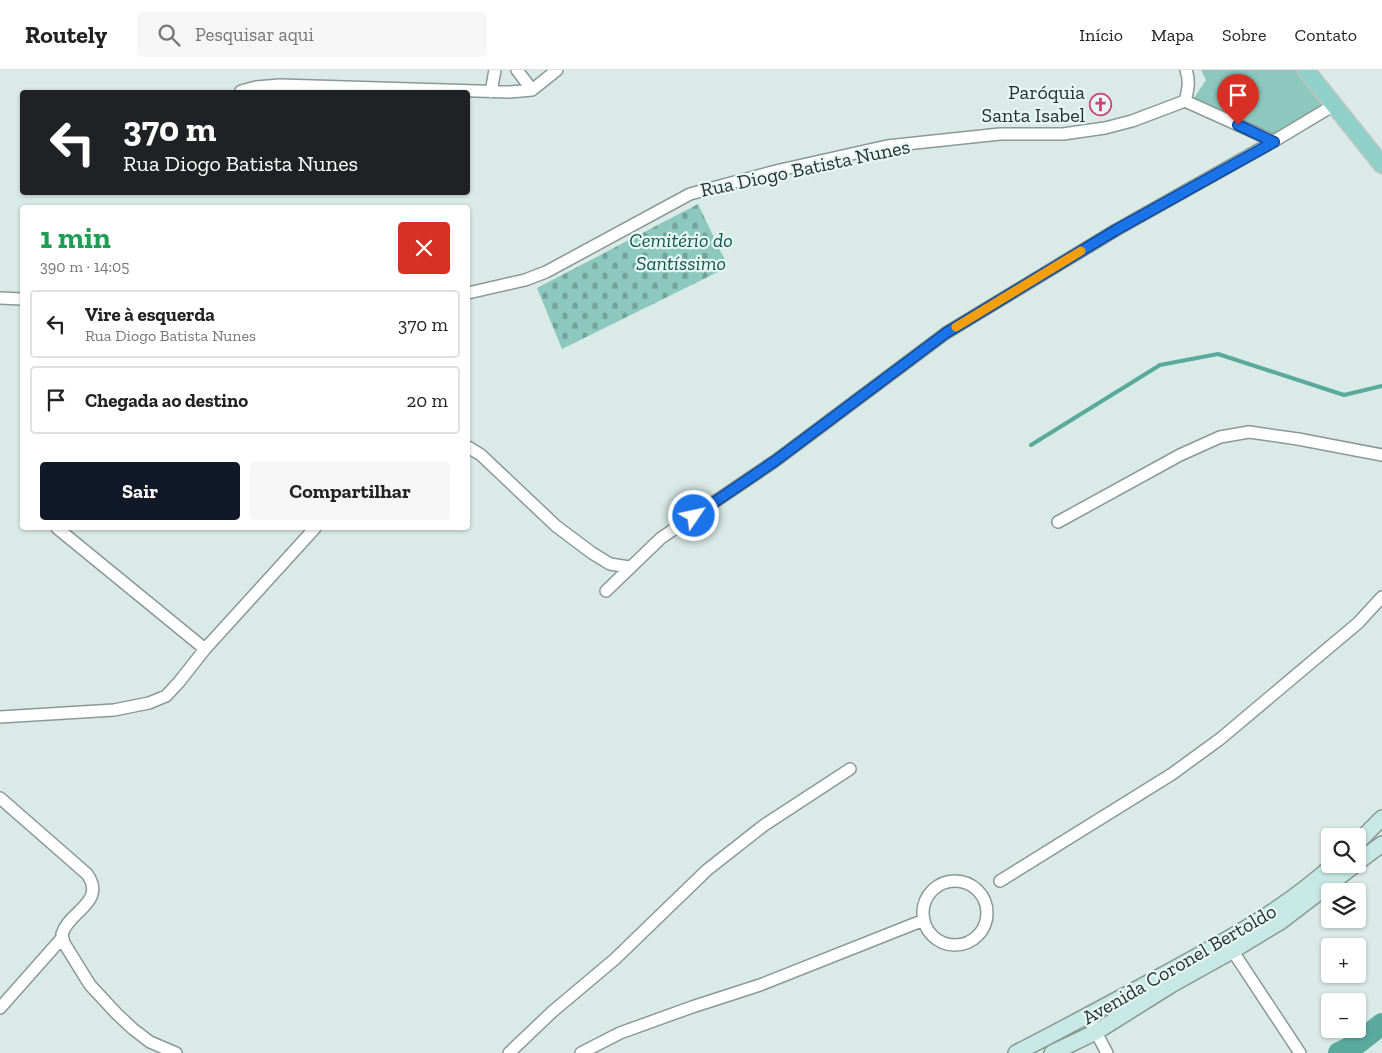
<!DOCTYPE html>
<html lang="pt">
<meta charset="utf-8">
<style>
:root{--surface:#fff;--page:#f6f6f6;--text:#222;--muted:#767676;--line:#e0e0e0;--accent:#111827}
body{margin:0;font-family:"Zilla Slab",serif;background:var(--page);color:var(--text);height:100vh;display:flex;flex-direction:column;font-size:19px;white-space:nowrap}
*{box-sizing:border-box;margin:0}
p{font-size:16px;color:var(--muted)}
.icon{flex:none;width:28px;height:28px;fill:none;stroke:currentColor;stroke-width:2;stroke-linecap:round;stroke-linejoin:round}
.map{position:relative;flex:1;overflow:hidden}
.panel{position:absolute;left:20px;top:135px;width:450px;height:325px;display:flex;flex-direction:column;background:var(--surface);border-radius:5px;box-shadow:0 1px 4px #0004}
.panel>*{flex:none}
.hud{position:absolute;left:20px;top:20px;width:450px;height:105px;border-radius:5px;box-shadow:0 1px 4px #0004;background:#202124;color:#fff;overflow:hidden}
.controls{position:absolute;left:1321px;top:758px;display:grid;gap:10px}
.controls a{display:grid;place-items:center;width:45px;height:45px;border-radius:5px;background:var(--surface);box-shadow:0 1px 4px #0004;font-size:25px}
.pin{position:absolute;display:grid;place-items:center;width:42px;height:42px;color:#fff;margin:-51px -21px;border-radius:50% 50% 50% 0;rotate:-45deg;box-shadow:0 0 5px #0007}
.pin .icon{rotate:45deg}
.me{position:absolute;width:55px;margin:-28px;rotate:56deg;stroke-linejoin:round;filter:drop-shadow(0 0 4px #0008)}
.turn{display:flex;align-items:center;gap:18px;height:105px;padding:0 20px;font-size:22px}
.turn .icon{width:65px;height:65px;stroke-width:2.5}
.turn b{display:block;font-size:35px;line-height:42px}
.round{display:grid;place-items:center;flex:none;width:52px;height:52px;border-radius:5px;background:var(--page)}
.head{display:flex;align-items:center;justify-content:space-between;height:85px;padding:0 20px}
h1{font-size:30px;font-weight:700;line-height:38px;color:#1e9e55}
.primary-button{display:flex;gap:10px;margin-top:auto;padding:10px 20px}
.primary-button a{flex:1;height:58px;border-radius:5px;background:var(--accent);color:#fff;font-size:20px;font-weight:700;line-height:58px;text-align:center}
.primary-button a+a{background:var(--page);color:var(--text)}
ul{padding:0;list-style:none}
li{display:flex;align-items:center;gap:15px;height:68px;margin:0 10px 8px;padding:0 10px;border:2px solid var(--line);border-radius:5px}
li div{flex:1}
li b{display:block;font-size:19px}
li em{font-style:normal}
header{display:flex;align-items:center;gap:30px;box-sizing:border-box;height:70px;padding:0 25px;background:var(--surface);border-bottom:1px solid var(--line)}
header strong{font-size:24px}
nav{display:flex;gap:28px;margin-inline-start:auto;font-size:18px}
.search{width:350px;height:45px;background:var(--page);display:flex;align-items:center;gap:12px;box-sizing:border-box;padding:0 18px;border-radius:5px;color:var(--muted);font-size:19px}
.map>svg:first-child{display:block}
.cemetery{fill:url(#cemetery-stones)}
.park{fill:#8cc8be}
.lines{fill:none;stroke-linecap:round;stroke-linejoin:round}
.stream{stroke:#59a99d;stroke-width:4}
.river{stroke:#59a99d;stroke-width:22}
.street-casing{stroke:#899996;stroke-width:14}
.secondary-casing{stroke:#899996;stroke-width:18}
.primary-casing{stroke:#c3c4c4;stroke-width:19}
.street{stroke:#fff;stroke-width:11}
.secondary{stroke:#c7e8e4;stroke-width:15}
.primary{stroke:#8fd1c8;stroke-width:16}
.route-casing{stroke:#114b97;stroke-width:12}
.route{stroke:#1a73e8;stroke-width:9}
.slow{stroke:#f59e0b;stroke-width:9}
.labels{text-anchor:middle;stroke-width:4.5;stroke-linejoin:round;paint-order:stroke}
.poi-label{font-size:20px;fill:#282e2d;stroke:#e6f8f4;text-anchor:end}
.street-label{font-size:20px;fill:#282e2d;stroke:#e6f8f4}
.park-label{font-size:20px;font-style:italic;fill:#11564e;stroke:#e6f8f4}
</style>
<header>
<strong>Routely</strong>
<div class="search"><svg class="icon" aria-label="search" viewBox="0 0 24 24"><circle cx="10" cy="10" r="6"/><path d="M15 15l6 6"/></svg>Pesquisar aqui</div>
<nav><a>Início</a><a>Mapa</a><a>Sobre</a><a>Contato</a></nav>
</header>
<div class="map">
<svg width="1382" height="983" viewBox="0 0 1382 983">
<defs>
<pattern id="cemetery-stones" width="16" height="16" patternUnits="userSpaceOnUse" patternTransform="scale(1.25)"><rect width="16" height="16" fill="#8cc8be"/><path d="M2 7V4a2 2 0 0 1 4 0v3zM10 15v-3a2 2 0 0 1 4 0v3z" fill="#72a39b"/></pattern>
</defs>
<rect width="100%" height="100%" fill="#d9eae7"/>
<path class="cemetery" d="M698,134L728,197L562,279L537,218Z"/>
<path class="park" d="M1201,0H1297L1327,35L1274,71L1192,31L1206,10Z"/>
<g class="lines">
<path class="stream" d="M1031,375L1160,295L1218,284L1344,325L1382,316"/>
<path class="river" d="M1339,983L1354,976L1382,954"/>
<defs>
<path id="street" d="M517,0L532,20
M241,21L256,17L280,15L510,22L532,20L557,0
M491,22L495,0
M1185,31C1188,20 1190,11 1186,0
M468,223L525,210L546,202L690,124L780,100L887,76L1000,64H1063L1105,58L1132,51L1185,31L1274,71
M0,228L22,229
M468,377L481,385L556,456L592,483L610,494L629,497
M1058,452L1180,385L1220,367L1249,362L1298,369L1382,385
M606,521L661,468L775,391L946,263L1116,160L1274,71L1334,35
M205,579L315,458
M0,647L114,640L149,633L166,626L179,612L205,579L57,458
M0,728L87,804C107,832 69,841 62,864L64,873L90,915L117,944L133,959L150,972L176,983
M923 843a32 32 0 1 1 64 0a32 32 0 1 1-64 0Z
M1000,811L1172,704L1220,669L1358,553L1382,527
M1228,874L1300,983
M0,938L62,868
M1088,947L1107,983
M509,983L552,942L615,889L707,800L763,756L850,699
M581,983L620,963L692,937L760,915L924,850"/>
<path id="secondary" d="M1358,772L1382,748
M1358,792L1382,774
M1016,983C1065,958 1113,932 1161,906C1222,873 1283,841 1334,794
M1052,983L1096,962L1171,915L1232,881L1280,852L1356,794"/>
<path id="primary" d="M1306,0L1382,95"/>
</defs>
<use href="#street" class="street-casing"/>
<use href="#secondary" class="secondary-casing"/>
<use href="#primary" class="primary-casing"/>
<use href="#street" class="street"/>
<use href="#secondary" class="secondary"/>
<use href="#primary" class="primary"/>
</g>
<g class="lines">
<defs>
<path id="route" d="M694,446L775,391L946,263L1116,160L1274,72L1238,55"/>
</defs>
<use href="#route" class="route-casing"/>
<use href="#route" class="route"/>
<path class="slow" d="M956,257L1081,181"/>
</g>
<defs>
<symbol id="church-ring" viewBox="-11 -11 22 22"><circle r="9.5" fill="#e6f8f4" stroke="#cf4374" stroke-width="1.5"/><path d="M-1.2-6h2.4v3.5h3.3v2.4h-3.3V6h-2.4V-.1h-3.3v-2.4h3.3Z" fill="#cf4374"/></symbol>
</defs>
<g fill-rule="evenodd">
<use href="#church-ring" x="1088" y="22" width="25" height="25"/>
</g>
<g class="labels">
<g class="poi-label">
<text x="1085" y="29">Paróquia<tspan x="1085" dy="23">Santa Isabel</tspan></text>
</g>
<g class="street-label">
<text transform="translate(805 98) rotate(-12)" y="7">Rua Diogo Batista Nunes</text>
<text transform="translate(1179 894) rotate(-30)" y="7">Avenida Coronel Bertoldo</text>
</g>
<g class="park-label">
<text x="681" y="177">Cemitério do<tspan x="681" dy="23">Santíssimo</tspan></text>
</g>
</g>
</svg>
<div class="controls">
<a><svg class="icon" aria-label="search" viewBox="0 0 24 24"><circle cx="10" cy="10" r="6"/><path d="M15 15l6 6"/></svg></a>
<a><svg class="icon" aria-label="layers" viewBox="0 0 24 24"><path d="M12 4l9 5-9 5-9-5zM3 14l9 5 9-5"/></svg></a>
<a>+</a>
<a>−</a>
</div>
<div class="pin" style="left:1238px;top:55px;background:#d93025"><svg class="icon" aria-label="arrive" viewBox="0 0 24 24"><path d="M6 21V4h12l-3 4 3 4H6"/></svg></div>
<svg class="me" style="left:694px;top:446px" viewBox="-20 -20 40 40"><circle r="17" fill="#1a73e8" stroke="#fff" stroke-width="3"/><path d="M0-11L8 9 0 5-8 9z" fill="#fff"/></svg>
<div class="hud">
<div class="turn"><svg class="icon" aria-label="left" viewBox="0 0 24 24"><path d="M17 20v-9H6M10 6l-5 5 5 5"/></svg><div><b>370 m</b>Rua Diogo Batista Nunes</div></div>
</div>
<section class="panel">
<div class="head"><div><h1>1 min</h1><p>390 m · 14:05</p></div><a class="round" style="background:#d93025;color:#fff"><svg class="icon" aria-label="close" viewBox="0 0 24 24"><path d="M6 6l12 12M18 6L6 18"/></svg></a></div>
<ul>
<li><svg class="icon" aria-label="left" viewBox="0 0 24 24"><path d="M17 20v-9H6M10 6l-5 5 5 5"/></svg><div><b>Vire à esquerda</b><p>Rua Diogo Batista Nunes</p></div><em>370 m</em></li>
<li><svg class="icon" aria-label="arrive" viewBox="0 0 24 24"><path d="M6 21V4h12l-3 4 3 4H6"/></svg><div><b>Chegada ao destino</b></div><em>20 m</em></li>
</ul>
<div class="primary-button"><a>Sair</a><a>Compartilhar</a></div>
</section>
</div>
